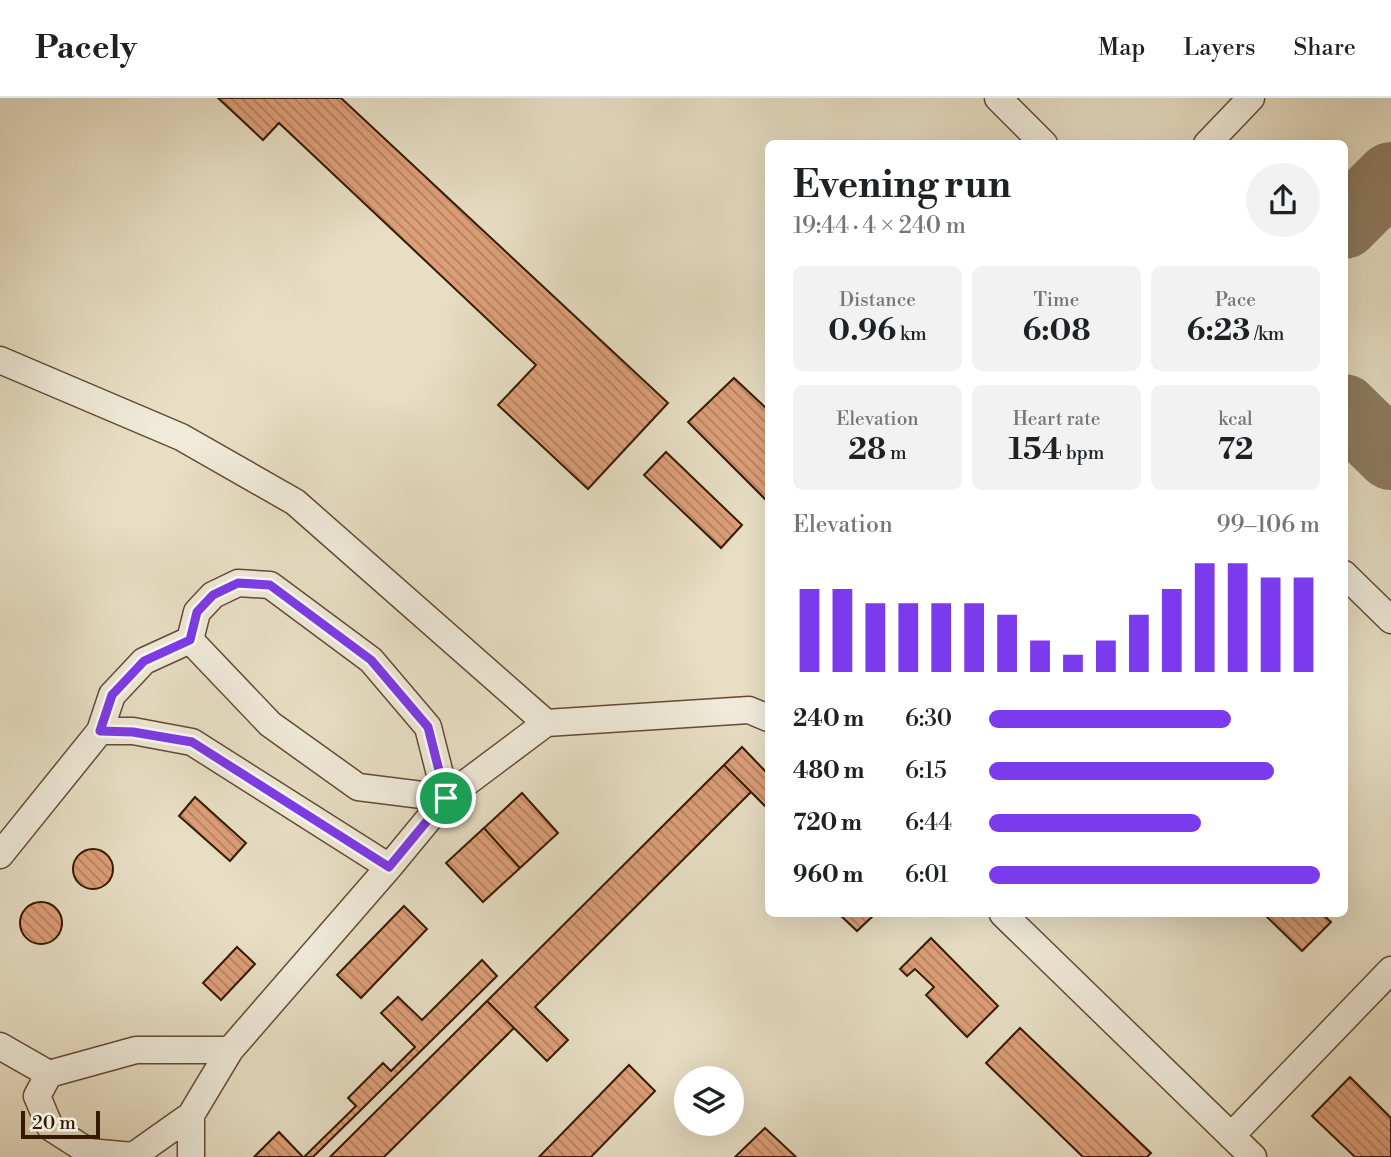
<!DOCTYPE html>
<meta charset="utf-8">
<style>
:root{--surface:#fff;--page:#f2f2f2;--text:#202124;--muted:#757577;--line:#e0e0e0;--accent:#7c3aed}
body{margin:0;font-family:"Libre Bodoni",serif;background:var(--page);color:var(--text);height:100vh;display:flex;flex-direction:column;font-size:26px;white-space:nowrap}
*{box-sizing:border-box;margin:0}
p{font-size:23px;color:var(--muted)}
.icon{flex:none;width:38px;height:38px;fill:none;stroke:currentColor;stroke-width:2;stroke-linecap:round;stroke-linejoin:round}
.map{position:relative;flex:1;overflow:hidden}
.details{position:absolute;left:765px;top:42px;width:583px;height:777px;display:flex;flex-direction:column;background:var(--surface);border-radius:10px;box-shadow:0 7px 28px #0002}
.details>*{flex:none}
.controls{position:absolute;left:674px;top:968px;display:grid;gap:14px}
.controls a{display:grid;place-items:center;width:70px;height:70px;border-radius:50%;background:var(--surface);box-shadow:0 7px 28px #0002;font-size:35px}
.scale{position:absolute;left:21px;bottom:18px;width:79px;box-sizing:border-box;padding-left:7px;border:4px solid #361a01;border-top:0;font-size:19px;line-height:24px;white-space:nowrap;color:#361a01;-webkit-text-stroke:5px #efead9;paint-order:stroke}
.pin{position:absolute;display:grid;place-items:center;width:60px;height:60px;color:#fff;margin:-30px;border:4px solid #fff;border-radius:50%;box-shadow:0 2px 7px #0007}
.round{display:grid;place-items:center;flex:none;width:74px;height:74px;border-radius:37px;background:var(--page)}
.overview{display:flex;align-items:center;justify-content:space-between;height:119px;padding:0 28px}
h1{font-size:38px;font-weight:800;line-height:52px}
.figures{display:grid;grid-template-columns:repeat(3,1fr);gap:10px;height:119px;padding:7px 28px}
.figures div{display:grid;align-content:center;border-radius:10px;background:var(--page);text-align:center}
.figures b{font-size:30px;font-weight:800}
.figures small{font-size:19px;font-weight:400}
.figures p{font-size:19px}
.chart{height:196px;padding:14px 28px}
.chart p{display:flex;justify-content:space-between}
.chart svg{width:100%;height:126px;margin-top:7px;stroke:var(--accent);stroke-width:6}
ul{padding:0 28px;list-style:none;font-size:23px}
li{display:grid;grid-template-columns:112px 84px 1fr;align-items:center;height:52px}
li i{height:18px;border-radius:9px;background:var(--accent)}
header{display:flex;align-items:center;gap:42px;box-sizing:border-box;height:98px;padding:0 35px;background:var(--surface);border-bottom:2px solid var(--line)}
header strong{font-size:33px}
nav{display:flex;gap:38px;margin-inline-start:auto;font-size:24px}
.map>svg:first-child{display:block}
</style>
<header>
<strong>Pacely</strong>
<nav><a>Map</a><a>Layers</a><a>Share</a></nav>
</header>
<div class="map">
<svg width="1391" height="1059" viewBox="0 0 1391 1059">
<defs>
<pattern id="building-back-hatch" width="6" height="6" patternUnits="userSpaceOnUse" patternTransform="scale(1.75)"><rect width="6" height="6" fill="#dd9f79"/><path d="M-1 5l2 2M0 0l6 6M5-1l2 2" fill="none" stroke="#b48161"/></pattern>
</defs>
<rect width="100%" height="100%" fill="#e7dec4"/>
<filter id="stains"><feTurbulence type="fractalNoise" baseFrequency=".00286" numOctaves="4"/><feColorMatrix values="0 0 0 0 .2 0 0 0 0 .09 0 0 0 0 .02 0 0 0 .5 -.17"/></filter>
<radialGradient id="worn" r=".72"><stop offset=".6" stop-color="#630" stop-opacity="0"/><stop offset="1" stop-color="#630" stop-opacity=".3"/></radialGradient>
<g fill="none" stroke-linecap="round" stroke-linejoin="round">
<path stroke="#8e7c62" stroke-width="70" d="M 1344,126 L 1391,79
M 1344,311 L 1391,357"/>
</g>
<path fill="url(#building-back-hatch)" stroke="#361a01" stroke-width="2" d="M 218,0 L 341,0 L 668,305 L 588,391 L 498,307 L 536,267 L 279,25 L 263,42 Z
M 734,280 L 768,312 L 768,404 L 688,324 Z
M 666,354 L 742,427 L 721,450 L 644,377 Z
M 742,649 L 768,676 L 768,711 L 724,667 Z
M 724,667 L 751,694 L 535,909 L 568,942 L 547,963 L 487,903 Z
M 522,695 L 558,735 L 520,770 L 484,730 Z
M 195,699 L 246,745 L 230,763 L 179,718 Z
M 484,730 L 520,770 L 483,804 L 446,765 Z
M73 771a20 20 0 1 1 40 0a20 20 0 1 1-40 0Z
M20 825a21 21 0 1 1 42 0a21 21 0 1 1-42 0Z
M 404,808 L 427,831 L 361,900 L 337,877 Z
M 839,816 L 875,816 L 857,833 Z
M 1264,816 L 1322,816 L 1331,824 L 1302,853 Z
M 931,840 L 998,908 L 967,939 L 926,897 L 934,889 L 915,871 L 907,878 L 900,871 Z
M 237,849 L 255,866 L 221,902 L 203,885 Z
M 482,862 L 497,878 L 313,1059 L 304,1059 L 356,1008 L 348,1000 L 383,965 L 391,973 L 415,949 L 381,915 L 398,899 L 422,922 Z
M 487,903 L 514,930 L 384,1059 L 330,1059 Z
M 1020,930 L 1151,1055 L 1147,1059 L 1083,1059 L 986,965 Z
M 629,967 L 655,993 L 591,1059 L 539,1059 Z
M 1350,979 L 1391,1020 L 1391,1059 L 1355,1059 L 1312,1018 Z
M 765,1030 L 796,1059 L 735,1059 Z
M 279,1034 L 303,1059 L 254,1059 Z"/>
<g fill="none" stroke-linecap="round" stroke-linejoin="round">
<g stroke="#624b32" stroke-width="29">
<path id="minor" d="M 998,0 L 1044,46
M 1207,46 L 1251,0
M 0,262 L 181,339 L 295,404 L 546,625
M 1344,476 L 1391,522
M 100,633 L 112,597 L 144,563 L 190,542 L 270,626 L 358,689 L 446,700 L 546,625 L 749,612 L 768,620
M 0,757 L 100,633 L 133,633 L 192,644 L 389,769 L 446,700 L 428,629 L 371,562 L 270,487 L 238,485 L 213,497 L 197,514 L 190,542
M 1003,816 L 1253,1059
M 0,948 L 49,976 L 136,952 L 230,952
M 49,976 L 37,998 L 50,1029 L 89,1054 L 133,1058 L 191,1017 L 230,952 L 389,769
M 1231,1038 L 1391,872
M 191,1059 L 191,1017"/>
</g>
<use href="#minor" stroke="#efead9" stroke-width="26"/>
</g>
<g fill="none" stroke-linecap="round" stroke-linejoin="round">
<g stroke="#fff" stroke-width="14">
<path id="route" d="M 238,485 L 270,487 L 371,562 L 428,629 L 446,700 L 389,769 L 192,644 L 133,634 L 100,633 L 112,597 L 144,563 L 190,542 L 197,514 L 213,497 Z"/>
</g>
<use href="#route" stroke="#7c3aed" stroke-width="9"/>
</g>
<rect width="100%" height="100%" filter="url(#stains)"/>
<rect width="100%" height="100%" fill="url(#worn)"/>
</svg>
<div class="controls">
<a><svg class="icon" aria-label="layers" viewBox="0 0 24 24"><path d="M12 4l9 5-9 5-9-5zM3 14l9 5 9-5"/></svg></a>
</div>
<div class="scale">20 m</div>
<div class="pin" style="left:446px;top:700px;background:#1e9e55"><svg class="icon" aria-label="arrive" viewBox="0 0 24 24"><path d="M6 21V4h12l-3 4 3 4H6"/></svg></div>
<section class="details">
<div class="overview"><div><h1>Evening run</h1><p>19:44 · 4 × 240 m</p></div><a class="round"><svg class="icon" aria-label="share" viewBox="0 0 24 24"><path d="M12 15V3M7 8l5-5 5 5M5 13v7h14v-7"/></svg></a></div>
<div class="figures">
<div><p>Distance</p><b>0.96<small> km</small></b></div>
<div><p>Time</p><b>6:08</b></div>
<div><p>Pace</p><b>6:23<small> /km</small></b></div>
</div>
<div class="figures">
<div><p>Elevation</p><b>28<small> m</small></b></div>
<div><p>Heart rate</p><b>154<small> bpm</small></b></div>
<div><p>kcal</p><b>72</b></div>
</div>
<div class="chart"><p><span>Elevation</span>99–106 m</p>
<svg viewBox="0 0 160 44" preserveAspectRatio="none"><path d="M5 44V15M15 44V15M25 44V20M35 44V20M45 44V20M55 44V20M65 44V24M75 44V33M85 44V38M95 44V33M105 44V24M115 44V15M125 44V6M135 44V6M145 44V11M155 44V11"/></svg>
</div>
<ul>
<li><b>240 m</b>6:30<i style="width:73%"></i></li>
<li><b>480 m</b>6:15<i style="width:86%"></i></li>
<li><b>720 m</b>6:44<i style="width:64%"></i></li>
<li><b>960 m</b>6:01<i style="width:100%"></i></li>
</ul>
</section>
</div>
